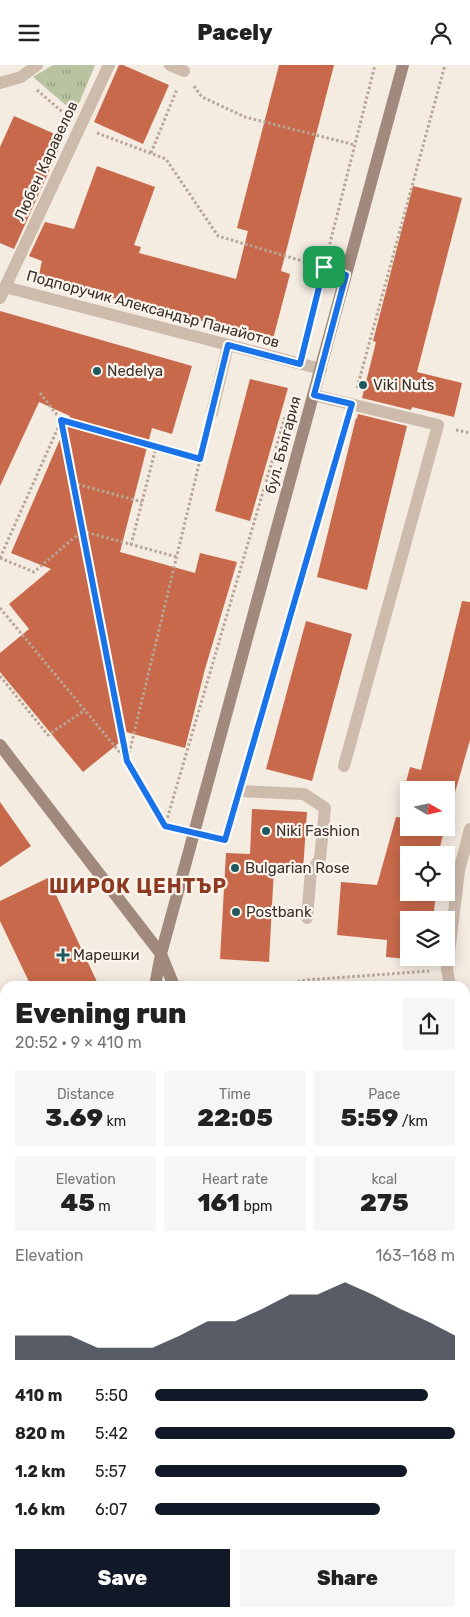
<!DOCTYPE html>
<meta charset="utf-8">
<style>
:root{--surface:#fff;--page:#f6f6f6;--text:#222;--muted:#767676;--accent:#111827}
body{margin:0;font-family:Rubik,sans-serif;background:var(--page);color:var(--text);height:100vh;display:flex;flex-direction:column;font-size:19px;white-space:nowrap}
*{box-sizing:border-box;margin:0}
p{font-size:16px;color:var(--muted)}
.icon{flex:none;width:28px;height:28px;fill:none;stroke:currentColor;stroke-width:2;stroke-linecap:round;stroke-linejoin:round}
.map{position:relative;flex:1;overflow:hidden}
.panel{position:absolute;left:0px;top:916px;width:470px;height:636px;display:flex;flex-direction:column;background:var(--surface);border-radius:15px 15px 0 0;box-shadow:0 2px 12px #0003}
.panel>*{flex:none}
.needle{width:32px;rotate:99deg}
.fabs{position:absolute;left:400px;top:716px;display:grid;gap:10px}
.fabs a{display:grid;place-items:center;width:55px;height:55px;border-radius:0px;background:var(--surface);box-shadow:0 2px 12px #0003;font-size:25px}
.pin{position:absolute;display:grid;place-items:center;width:42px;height:42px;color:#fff;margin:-21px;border-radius:10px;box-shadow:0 2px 8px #0006}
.round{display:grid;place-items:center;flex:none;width:52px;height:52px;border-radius:0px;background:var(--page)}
.headline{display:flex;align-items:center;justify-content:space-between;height:85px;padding:0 15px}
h1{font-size:28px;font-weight:800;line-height:38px}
.metrics{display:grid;grid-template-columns:repeat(3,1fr);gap:8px;height:85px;padding:5px 15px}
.metrics div{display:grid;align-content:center;border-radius:0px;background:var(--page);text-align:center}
.metrics b{font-size:25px;font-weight:800}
.metrics small{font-size:14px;font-weight:400}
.metrics p{font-size:14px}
.chart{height:140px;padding:10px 15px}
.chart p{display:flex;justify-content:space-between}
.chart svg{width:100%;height:90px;margin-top:5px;fill:var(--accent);opacity:.7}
.button{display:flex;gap:10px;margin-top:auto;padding:10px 15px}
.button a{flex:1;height:58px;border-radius:0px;background:var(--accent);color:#fff;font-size:20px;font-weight:800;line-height:58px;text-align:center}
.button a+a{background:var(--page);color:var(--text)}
ul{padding:0 15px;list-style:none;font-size:16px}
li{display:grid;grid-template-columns:80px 60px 1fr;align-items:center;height:38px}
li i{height:12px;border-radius:6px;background:var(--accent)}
header{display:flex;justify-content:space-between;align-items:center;height:65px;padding:0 15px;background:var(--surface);font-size:22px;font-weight:800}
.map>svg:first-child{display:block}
</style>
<header><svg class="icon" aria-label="menu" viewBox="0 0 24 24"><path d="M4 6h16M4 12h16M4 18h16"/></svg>Pacely<svg class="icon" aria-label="person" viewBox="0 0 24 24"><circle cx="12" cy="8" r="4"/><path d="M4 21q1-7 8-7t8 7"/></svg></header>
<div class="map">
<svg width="470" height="1552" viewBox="0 0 470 1552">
<defs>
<pattern id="grass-tufts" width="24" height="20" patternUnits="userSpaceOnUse" patternTransform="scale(1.25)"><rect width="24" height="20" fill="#b8c4a0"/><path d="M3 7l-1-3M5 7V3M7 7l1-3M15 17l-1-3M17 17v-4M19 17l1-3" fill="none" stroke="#97a083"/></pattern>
</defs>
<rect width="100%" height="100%" fill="#f4ebe1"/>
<path fill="url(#grass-tufts)" d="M 53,0 L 95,0 L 75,48 L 33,12 Z"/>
<path fill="#c8694b" d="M 119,0 L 123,0 L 169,20 L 143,79 L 94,57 Z
M 279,0 L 334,0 L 281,206 L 290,209 L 273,274 L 38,214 L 42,196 L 29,191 L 45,157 L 74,164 L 97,101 L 155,122 L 134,180 L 141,182 L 139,188 L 236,214 L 248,166 L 237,163 Z
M 14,51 L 64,73 L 14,184 L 0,178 L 0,82 Z
M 413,121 L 462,133 L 417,307 L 462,318 L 454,352 L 412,342 L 411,345 L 362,333 L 376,277 L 373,276 Z
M 0,246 L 192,301 L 172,369 L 152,363 L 120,487 L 195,508 L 200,488 L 237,497 L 205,604 L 185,683 L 126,667 L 125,673 L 83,707 L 0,607 L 0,588 L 29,564 L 9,539 L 51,504 L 11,488 L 70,351 L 39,337 L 0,421 Z
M 250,314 L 288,323 L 250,456 L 215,446 Z
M 358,349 L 407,361 L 367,525 L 317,512 L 356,353 L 357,354 Z
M 462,536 L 470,537 L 470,675 L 446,759 L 446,725 L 409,725 L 409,762 L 445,762 L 438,790 L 409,790 L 409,828 L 436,828 L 433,855 L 409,855 L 409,892 L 430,892 L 430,896 L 386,892 L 387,875 L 337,870 L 341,817 L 377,820 L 396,752 L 405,753 L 407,742 L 400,740 L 410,702 L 421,705 Z
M 306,556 L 352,569 L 312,716 L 266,704 Z
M 0,737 L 31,781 L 0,802 Z
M 252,744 L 307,747 L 303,805 L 274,803 L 269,897 L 220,894 L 226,788 L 250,789 Z
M 48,813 L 99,921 L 31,921 L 0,856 L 0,836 Z"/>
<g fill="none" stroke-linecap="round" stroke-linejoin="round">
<path stroke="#b9a596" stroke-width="3" stroke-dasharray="2.5 2.5" stroke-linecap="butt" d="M 194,21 L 202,32 L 245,52 L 355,80
M 37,25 L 66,50
M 97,68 L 166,94 L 218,171 L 326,203
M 151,88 L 177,24
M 304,281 L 375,0
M 357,323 L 445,0
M 40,328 L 61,355 L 127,696
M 61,355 L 201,394
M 456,365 L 470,368
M 73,418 L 142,437
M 131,480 L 156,382
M 0,493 L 34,507 L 82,466 L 177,492
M 0,493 L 61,356
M 0,543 L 127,696 L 165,761
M 0,611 L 48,670 L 85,645
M 128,693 L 207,366
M 245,707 L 347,357
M 176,764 L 165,761 L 285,352
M 212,772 L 225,775 L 234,744
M 278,921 L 306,915 L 429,906
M 0,1018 L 5,1015
M 465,1328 L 470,1327"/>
<path stroke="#cdbbac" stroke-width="12" d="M 170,0 L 184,6
M 313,330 L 438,360 L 344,701
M 212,348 L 228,280
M 240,726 L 304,729 L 325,743 L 320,794 L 311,806 L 307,853
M 310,1552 L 313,1548"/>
<path stroke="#cdbbac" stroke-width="12" d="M 0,18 L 21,12 L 37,0
M 5,222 L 321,304
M 0,233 L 109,0
M 450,921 L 447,904 L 459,806 L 470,764
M 465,1005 L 470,1024
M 0,1259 L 5,1259
M 0,1475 L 5,1470
M 105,1548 L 109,1552"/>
<path stroke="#a18a7d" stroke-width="12" d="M 0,680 L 161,889 L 174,921
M 155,921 L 161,889 L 403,0
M 453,1548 L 455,1552"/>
</g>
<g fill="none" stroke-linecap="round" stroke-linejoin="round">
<g stroke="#fff" stroke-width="10">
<path id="route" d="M 324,202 L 346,210 L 314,330 L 352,339 L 225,775 L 165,761 L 127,696 L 61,355 L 200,394 L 228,280 L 300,299 Z"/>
</g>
<use href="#route" stroke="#1a73e8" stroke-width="6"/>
</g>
<g fill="#1f5a5e" stroke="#fbf5ee" stroke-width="2">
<circle cx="97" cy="306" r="5"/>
<circle cx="363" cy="320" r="5"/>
<circle cx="266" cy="766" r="5"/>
<circle cx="235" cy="803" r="5"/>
<circle cx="236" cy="847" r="5"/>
<path d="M60.5 882.5h5v5h5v5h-5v5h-5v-5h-5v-5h5z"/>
</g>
<g text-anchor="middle" stroke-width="4.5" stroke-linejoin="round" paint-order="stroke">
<g font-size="15" fill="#3b302b" stroke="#fbf5ee">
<text transform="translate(46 96) rotate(-65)" y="5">Любен Каравелов</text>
<text transform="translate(153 244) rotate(15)" y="5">Подпоручик Александър Панайотов</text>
<text transform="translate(283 380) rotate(-75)" y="5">бул. България</text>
</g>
<g font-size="15" fill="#3b302b" stroke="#fbf5ee" text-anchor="start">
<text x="107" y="311">Nedelya</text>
<text x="373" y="325">Viki Nuts</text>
<text x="276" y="771">Niki Fashion</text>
<text x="245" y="808">Bulgarian Rose</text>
<text x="246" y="852">Postbank</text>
<text x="73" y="895">Марешки</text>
</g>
<g font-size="20" font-weight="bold" letter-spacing="1" fill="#8c3b22" stroke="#fbf5ee">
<text x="138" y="828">ШИРОК ЦЕНТЪР</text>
</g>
</g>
</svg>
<div class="fabs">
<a><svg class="needle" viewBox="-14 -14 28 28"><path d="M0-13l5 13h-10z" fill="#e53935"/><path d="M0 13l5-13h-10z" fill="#767676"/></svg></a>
<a><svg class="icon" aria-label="locate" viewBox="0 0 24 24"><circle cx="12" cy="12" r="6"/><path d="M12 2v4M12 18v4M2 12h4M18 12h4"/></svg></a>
<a><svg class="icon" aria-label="layers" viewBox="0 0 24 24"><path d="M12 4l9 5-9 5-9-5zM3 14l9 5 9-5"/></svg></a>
</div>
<div class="pin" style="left:324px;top:202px;background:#1e9e55"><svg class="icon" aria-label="arrive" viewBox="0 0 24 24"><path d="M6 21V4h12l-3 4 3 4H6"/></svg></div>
<section class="panel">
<div class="headline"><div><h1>Evening run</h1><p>20:52 · 9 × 410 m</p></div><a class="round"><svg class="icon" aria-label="share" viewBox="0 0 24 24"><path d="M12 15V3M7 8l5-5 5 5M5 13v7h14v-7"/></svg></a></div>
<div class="metrics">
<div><p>Distance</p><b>3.69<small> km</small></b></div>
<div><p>Time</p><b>22:05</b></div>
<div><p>Pace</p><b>5:59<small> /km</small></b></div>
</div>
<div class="metrics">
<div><p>Elevation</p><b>45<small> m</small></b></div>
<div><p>Heart rate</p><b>161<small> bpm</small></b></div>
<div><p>kcal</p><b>275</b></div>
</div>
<div class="chart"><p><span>Elevation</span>163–168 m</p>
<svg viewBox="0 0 160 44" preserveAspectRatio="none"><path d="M0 44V32L10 32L20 32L30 38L40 38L50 38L60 32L70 25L80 25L90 19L100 12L110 12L120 6L130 12L140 19L150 25L160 32V44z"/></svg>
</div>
<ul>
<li><b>410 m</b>5:50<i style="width:91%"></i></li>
<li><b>820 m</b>5:42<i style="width:100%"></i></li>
<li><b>1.2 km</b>5:57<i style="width:84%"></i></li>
<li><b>1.6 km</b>6:07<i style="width:75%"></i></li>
</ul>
<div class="button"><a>Save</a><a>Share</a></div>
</section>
</div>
